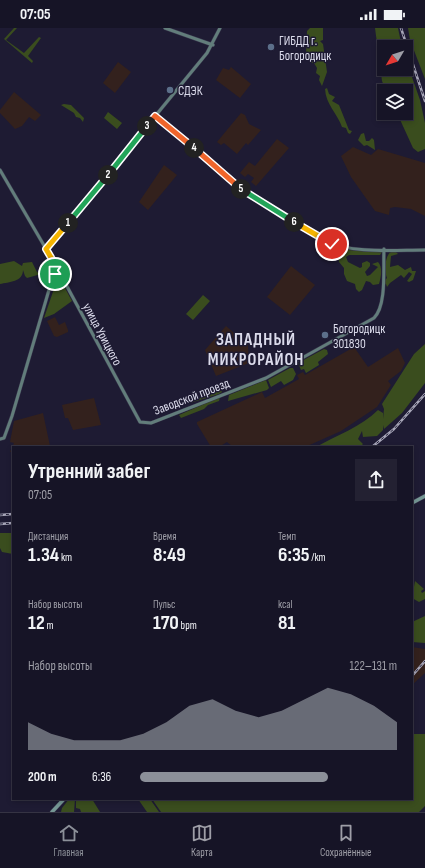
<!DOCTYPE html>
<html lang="ru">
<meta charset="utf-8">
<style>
:root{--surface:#161426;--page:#232132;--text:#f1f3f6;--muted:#9e9ea7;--line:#353343;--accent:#8c9099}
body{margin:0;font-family:"Sofia Sans Condensed",sans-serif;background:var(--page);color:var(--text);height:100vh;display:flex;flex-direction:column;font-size:15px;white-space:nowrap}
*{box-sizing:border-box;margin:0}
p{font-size:13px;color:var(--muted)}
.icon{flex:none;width:22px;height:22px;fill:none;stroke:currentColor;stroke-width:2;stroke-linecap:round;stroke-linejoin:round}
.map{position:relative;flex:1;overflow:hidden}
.drawer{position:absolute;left:12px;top:418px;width:401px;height:354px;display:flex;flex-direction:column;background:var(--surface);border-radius:0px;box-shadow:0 2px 6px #0003,0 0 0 1px var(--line)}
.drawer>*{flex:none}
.needle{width:26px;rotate:231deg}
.tools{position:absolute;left:377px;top:12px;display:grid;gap:8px}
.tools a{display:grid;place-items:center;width:36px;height:36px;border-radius:0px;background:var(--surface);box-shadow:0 2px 6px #0003,0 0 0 1px var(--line);font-size:20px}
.pin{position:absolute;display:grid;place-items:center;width:34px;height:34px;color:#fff;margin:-17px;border:2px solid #fff;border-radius:50%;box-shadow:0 1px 4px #0007}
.km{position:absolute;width:20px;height:20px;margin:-10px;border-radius:50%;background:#222;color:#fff;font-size:11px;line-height:20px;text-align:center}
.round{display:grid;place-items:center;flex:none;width:42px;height:42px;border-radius:0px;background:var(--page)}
.summary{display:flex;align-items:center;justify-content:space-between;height:68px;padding:0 16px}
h1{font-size:22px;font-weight:700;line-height:30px}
.stats{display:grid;grid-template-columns:repeat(3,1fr);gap:6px;height:68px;padding:4px 16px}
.stats div{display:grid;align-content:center}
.stats b{font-size:20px;font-weight:700}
.stats small{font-size:11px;font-weight:400}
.stats p{font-size:11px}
.chart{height:112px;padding:8px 16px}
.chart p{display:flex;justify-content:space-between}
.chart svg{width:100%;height:72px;margin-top:4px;fill:var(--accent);opacity:.7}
ul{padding:0 16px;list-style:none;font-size:13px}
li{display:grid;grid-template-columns:64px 48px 1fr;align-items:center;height:30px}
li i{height:10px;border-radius:5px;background:var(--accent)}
.status{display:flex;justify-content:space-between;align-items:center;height:28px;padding:0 20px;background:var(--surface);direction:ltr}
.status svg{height:11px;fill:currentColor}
.tabs{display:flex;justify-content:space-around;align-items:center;height:56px;border-top:1px solid var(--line);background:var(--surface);font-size:11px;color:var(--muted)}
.tabs a{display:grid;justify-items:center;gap:2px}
.tabs .current{color:var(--accent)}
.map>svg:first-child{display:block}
</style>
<div class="status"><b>07:05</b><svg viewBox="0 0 49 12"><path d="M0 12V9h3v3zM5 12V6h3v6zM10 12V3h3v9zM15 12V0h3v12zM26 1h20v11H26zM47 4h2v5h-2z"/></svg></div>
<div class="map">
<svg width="425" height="784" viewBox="0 0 425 784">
<rect width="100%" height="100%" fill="#1e1b33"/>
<path fill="#33211d" d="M 118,34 L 131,44 L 115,65 L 103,55 Z
M 231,39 L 251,56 L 240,70 L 216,52 L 223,40 L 229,42 Z
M 14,64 L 41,87 L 35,93 L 29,89 L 22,98 L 15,101 L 0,85 L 0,82 Z
M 241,85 L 245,87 L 249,96 L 261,102 L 248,117 L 246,115 L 237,126 L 224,115 L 221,117 L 217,114 Z
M 277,111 L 289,120 L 256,158 L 251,154 L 254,150 L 248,146 L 245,149 L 240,145 L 249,134 L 255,138 Z
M 353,119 L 371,127 L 378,121 L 425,135 L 425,188 L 411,181 L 395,179 L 390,180 L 389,187 L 375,183 L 351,149 L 341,128 Z
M 164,137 L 177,147 L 148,182 L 139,174 Z
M 291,238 L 315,257 L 290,287 L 267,269 Z
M 55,289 L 59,297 L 65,294 L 68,302 L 68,304 L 57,309 L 54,308 L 47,293 Z
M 226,298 L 248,317 L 249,335 L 216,348 L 205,322 Z
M 354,319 L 368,339 L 398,320 L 405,335 L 401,343 L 388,353 L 391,357 L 377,379 L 341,403 L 305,419 L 236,419 L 235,417 L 232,418 L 227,414 L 219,419 L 211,419 L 197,396 L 197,394 L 262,364 L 265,370 L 299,351 L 297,347 L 303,344 L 305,347 Z
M 94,370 L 101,397 L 73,402 L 68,390 L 65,390 L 62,377 Z
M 43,385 L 50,418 L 13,419 L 13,424 L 10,424 L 14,415 L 10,414 L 14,393 Z
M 412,619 L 425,621 L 425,645 L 412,657 Z"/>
<path fill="#3a4d1e" d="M 14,0 L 17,0 L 6,12 L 24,25 L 39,9 L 41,10 L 28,28 L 33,33 L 32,35 L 4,11 Z
M 310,0 L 323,0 L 323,12 L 320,13 L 323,16 L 327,44 L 322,58 L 319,52 L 320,48 L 316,45 L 317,40 L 314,35 L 311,35 L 306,29 L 307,3 Z
M 375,0 L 398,0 L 402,19 L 384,19 L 384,41 L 406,41 L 406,32 L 420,72 L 425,95 L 425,131 L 425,121 L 418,124 L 413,120 L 397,85 L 406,85 L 406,63 L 386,63 L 382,53 Z
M 408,0 L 425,0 L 425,51 L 410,12 Z
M 327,60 L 329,66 L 335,69 L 332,73 L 339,77 L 349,102 L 352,103 L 350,106 L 348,105 L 346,100 L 342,99 C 337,85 326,77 325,61 Z
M 64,76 L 71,77 L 84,90 L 83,94 L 80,90 L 76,89 L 74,85 L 61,77 Z
M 108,84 L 122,95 L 117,101 L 104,90 Z
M 364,105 L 366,113 L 369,113 L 372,110 L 374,112 L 375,122 L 367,117 L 364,118 L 358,112 L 361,106 Z
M 347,222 L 380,223 L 382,224 L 380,227 L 349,227 L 346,229 L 348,234 L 360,240 L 362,239 L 362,235 L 367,233 L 370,235 L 370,238 L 365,244 L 367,248 L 370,247 L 378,239 L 372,236 L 378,234 C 383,239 381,250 379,256 L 373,257 L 370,254 L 366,253 L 362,262 L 359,264 L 356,261 L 355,256 L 347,253 L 344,246 L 344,240 L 339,234 L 338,227 Z
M 391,224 L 396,224 L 398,226 L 391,228 L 390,239 L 398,237 L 405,242 L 411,239 L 412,243 L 416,243 L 413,252 L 409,254 L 407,253 L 412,246 L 409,244 L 404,250 L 401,247 L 390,255 L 387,259 L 386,256 L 384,257 L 385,252 L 387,250 C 384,243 385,227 391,224 Z
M 14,233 L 22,238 L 23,235 L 32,234 L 37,244 L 41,246 L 27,250 L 25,248 L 23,242 C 23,254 9,254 0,256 L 0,236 Z
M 60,251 L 72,273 L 54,286 L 44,290 L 57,252 Z
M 203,267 L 210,273 L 193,292 L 186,286 Z
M 425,316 L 425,355 L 402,385 L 384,401 L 383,397 L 383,402 L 377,408 L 363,409 L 362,403 L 358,411 L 363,416 L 360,419 L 316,419 C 337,407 361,399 378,382 L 383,385 L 383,391 L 384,381 L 382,376 L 414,326 Z
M 324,321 L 327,322 L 328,326 L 318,334 L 319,337 L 306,345 L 304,341 L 301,342 L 298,335 Z
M 290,340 L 293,340 L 296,346 L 293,352 L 284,357 L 281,353 L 271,359 L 268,352 Z
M 266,352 L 269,360 L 267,362 L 228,373 L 229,367 Z
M 220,361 L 222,364 L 219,366 L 187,376 Z
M 220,369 L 219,373 L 208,377 L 204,381 L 181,390 L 179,387 Z
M 0,505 L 13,505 L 13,526 L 2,524 L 0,520 Z
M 415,553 L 424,561 L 421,563 L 422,565 L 425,563 L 425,571 L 419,574 L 412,570 Z
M 425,588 L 425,615 L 412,614 L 412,594 Z
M 412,706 L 425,706 L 425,778 L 419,784 L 161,784 L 152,771 L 412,771 Z
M 69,771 L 75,771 L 74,784 L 61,784 L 62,780 Z
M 76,771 L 92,771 L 100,784 L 81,784 L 80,781 L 76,780 Z
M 138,771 L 150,771 L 159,784 L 147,784 Z"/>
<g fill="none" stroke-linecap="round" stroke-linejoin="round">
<g stroke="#38364d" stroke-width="4">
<path id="secondary" d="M 165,0 L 213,17
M 155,88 L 240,160 L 325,213 C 353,226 394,222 425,222
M 0,142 L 56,238 L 140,394 L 151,395 L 266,350 L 374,290 C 387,277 383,240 384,221
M 46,221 L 207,25 L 220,0
M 0,411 L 4,410 L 12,388 L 56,238"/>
</g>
<g stroke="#38364d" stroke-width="4.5">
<path id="primary" d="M 412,475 L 425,468
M 52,784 L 64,771"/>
</g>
<use href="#secondary" stroke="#627d7b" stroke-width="3"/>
<use href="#primary" stroke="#759794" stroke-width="3.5"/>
<g stroke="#a7a6b8" stroke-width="2.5">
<path id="rail" d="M 401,0 L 425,73
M 372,419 L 394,401 L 425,366
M 0,487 L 13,486
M 0,496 L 13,495
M 412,648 L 425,633"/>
</g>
<use href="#rail" stroke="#1e1b33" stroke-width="1" stroke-dasharray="3" stroke-linecap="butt"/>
</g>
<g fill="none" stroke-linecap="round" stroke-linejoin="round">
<g stroke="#fff" stroke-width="8">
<path id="split-1" d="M 55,246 L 56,238 L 46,221 L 68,195"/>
</g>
<g stroke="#fff" stroke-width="8">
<path id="split-2" d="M 68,195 L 108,147"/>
</g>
<g stroke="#fff" stroke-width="8">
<path id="split-3" d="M 108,147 L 147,98"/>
</g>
<g stroke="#fff" stroke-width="8">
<path id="split-4" d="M 147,98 L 155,88 L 194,120"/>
</g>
<g stroke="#fff" stroke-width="8">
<path id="split-5" d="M 194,120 L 241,161"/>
</g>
<g stroke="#fff" stroke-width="8">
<path id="split-6" d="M 241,161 L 294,194"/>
</g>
<g stroke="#fff" stroke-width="8">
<path id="split-7" d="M 294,194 L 332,216"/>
</g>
<use href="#split-1" stroke="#f5b400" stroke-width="5"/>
<use href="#split-2" stroke="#22a559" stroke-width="5"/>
<use href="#split-3" stroke="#22a559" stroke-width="5"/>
<use href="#split-4" stroke="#f0652b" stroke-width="5"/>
<use href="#split-5" stroke="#f0652b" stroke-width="5"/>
<use href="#split-6" stroke="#22a559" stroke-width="5"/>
<use href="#split-7" stroke="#f5b400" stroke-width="5"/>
</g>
<g fill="#5c6f8a" stroke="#1e1b33" stroke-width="1.5">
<circle cx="271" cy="19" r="4"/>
<circle cx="170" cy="62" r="4"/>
<circle cx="325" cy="307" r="4"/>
</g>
<g text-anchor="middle" stroke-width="3" stroke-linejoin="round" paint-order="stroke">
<g font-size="13" fill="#dbdbeb" stroke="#1e1b33" text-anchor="start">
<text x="279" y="17">ГИБДД г.<tspan x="279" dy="15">Богородицк</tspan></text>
<text x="178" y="67">СДЭК</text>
<text x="333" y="305">Богородицк<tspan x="333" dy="15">301830</tspan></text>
</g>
<g font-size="13" fill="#dbdbeb" stroke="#1e1b33">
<text transform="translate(103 306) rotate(62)" y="5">улица Урицкого</text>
<text transform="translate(191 368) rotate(-21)" y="5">Заводской проезд</text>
</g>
<g font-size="17" font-weight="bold" letter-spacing="1" fill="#dbdbeb" stroke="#1e1b33">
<text x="256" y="317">ЗАПАДНЫЙ<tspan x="256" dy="20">МИКРОРАЙОН</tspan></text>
</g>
</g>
</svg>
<div class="tools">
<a><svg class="needle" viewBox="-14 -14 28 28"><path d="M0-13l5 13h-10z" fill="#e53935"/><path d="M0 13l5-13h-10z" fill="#9e9ea7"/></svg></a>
<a><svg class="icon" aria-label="layers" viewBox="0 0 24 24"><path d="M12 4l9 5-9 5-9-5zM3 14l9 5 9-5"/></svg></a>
</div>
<div class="pin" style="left:55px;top:246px;background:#1e9e55"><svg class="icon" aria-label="arrive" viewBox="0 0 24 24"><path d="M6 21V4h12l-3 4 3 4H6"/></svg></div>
<div class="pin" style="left:332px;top:216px;background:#d93025"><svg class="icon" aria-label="check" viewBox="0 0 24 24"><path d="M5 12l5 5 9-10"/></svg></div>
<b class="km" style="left:68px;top:195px">1</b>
<b class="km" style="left:108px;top:147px">2</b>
<b class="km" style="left:147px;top:98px">3</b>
<b class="km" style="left:194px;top:120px">4</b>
<b class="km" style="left:241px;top:161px">5</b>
<b class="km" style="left:294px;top:194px">6</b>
<section class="drawer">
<div class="summary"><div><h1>Утренний забег</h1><p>07:05</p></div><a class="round"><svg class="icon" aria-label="share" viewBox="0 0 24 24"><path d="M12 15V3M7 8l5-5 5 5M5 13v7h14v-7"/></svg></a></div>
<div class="stats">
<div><p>Дистанция</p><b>1.34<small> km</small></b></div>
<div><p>Время</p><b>8:49</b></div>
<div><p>Темп</p><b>6:35<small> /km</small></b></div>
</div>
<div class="stats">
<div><p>Набор высоты</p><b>12<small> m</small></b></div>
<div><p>Пульс</p><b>170<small> bpm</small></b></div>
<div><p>kcal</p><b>81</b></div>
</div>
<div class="chart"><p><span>Набор высоты</span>122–131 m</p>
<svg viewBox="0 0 160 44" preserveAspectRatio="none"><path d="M0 44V27L10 34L20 38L30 38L40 38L50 34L60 27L70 17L80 13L90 20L100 24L110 20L120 13L130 6L140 10L150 17L160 27V44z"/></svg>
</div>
<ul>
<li><b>200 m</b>6:36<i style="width:73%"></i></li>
</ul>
</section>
</div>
<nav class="tabs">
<a class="current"><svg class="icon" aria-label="home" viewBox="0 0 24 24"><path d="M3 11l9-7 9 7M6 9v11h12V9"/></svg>Главная</a>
<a><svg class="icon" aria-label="map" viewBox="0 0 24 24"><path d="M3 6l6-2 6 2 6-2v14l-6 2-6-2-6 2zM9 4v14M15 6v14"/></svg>Карта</a>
<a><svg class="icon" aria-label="saved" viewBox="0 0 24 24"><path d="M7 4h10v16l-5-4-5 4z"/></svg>Сохранённые</a>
</nav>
